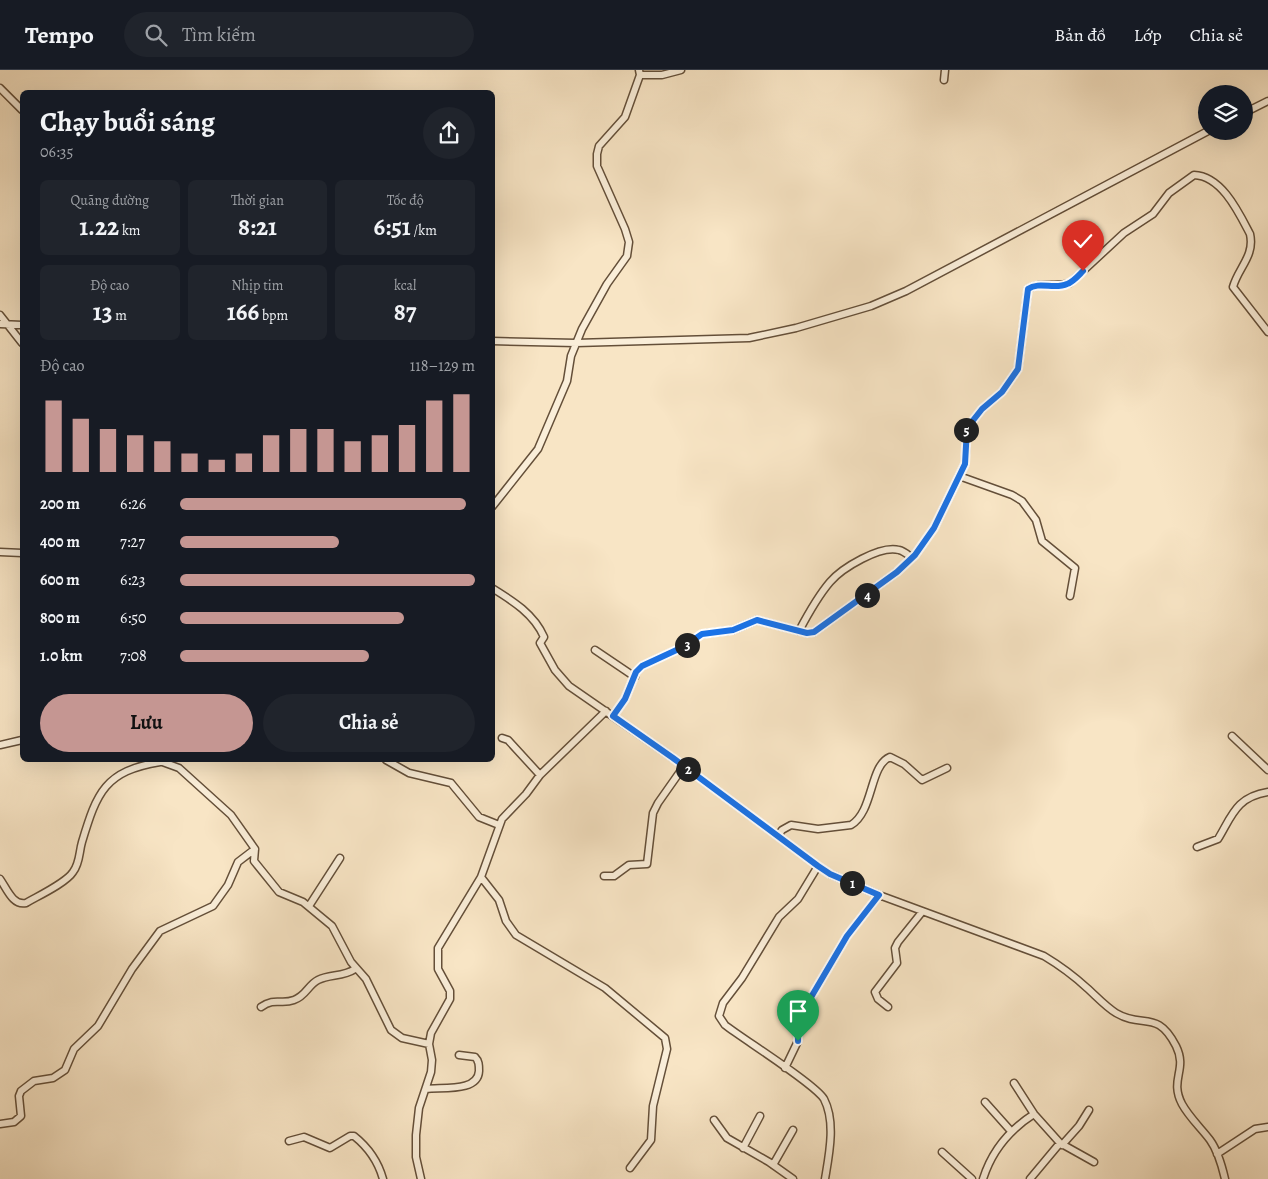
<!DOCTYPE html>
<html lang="vi">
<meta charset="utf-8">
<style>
:root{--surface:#171b24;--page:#20242c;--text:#f1f3f6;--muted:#9ea1a6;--line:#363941;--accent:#c59692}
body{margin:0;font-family:Alegreya,serif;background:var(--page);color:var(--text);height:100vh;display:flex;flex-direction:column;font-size:19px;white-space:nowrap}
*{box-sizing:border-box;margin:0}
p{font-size:16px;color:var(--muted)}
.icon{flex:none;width:28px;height:28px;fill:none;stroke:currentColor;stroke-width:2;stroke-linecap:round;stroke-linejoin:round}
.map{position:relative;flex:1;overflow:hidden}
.sheet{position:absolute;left:20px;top:20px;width:475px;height:672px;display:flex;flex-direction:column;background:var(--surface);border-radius:8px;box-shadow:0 5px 20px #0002}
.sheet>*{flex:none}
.fabs{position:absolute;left:1198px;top:15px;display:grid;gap:10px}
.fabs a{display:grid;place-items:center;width:55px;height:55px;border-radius:50%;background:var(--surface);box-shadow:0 5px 20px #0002;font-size:25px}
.pin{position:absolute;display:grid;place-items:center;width:42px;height:42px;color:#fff;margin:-51px -21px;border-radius:50% 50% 50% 0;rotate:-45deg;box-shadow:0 0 5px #0007}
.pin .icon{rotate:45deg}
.km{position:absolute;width:25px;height:25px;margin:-12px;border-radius:50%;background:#222;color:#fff;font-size:14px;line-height:25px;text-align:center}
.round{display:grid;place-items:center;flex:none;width:52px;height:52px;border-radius:26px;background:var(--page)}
.summary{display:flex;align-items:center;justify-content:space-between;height:85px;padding:0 20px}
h1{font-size:28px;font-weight:600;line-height:38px}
.stats{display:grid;grid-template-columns:repeat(3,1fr);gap:8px;height:85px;padding:5px 20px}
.stats div{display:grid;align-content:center;border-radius:8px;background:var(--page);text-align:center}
.stats b{font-size:25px;font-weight:600}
.stats small{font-size:14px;font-weight:400}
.stats p{font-size:14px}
.chart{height:140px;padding:10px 20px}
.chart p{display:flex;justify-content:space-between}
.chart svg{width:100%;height:90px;margin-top:5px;stroke:var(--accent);stroke-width:6}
.cta{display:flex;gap:10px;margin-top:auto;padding:10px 20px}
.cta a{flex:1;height:58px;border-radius:30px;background:var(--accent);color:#111;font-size:20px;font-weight:600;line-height:58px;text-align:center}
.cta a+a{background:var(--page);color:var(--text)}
ul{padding:0 20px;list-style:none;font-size:16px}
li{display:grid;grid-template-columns:80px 60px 1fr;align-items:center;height:38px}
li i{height:12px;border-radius:6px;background:var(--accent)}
header{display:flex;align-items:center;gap:30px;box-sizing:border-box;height:70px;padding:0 25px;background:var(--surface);border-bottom:1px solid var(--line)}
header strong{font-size:24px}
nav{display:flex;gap:28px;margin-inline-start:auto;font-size:18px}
.search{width:350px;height:45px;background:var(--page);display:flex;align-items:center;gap:12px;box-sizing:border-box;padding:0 18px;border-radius:28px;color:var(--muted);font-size:19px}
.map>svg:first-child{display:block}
</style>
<header>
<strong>Tempo</strong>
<div class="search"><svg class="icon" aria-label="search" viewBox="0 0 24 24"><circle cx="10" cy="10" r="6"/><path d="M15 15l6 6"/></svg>Tìm kiếm</div>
<nav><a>Bản đồ</a><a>Lớp</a><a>Chia sẻ</a></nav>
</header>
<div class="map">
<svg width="1268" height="1109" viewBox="0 0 1268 1109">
<rect width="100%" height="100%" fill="#f8e5c5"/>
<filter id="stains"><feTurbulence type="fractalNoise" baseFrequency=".004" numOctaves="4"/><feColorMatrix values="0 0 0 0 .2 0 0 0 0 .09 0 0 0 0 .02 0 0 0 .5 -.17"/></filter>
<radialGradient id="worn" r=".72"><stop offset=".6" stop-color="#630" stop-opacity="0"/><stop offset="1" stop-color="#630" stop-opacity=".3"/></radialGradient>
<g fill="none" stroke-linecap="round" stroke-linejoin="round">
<g stroke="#644f39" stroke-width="9">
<path id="street" d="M 640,5 L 662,5 L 681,0
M 944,10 L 945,0
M 0,18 L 22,40
M 1244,43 L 1268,31
M 0,245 L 22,273
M 0,254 L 22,255
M 492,271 L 576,273 L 749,268 L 796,258 L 871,236 L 906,221 L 1208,61
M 959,406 L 1012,425 L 1022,431 L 1036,450 L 1042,471 L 1075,498 L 1070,526
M 492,437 L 538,379 L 567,311 L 571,286 L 582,259 L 607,214 L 627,186 L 629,172 L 625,159 L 597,96 L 597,84 L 599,76 L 625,47 L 640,5 L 639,0
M 0,482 L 22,483
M 492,518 C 513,531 534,544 544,567 L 540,573 L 555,600 L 569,616 L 673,688 L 818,796 L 830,804 L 879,825 L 1044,886 C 1059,895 1074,906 1087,918 C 1096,926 1106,937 1116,943 C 1143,959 1157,939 1176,976 C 1188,1000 1169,1009 1182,1034 C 1189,1047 1201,1058 1210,1070 C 1218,1081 1222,1096 1225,1109
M 799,561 C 808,544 818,526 830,512 C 842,498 880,475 899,480 C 904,481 908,485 912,488
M 595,580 L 635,607
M 613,646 L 625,629 L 636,602 L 642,596 L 683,577 L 702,564 L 733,560 L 757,550 L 807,563 L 814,562 L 897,502 L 915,485 L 934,458 L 965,394 L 967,358 L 982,339 L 1002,322 L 1018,299 L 1028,219 C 1039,211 1057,218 1070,213 L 1124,163 L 1153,144 L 1169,123 L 1194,105 C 1222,106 1239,143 1250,164 C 1255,186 1238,198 1233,217 L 1268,262
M 1232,666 L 1268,700
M 502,668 L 508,670 L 540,705
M 0,675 L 22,670
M 157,690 L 179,698 L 231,745 L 255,779 L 254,791 L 279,822 L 303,832 L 332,856 L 351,892 L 366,909 L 391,960 L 402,968 L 429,974
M 386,690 L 409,703 L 451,713 L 479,747 L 499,755
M 778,766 L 782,760 L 791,755 L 818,759 L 851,755 C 874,741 869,696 890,687 L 904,694 L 922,710 L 947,698
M 1197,777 L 1218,769 C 1232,746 1236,727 1268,722
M 818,796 L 798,829 L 779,847 L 742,908 L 723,933 L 719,946 L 725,955 C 743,969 815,1014 824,1029 C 836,1052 829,1085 825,1109
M 604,806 L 614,806 L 629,795 L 647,794 L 653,743 L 658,733 L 684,696
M 481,807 L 499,830 L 506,851 L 516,865 L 605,918 L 665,968 L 667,979 L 653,1036 L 651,1070 L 630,1098
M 0,809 C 7,819 13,836 26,833 C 38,826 66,813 73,802 C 80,793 79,782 82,772 C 97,722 105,701 160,692
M 309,836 L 340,788
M 261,937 C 275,927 281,935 294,930 C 306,926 308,915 318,910 C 330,904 343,907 355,899
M 888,937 L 878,929 L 875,922 L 897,893 L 895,878 L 898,872 L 922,842
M 785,998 L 798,971 L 798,955 L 800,946 L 847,866 L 879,825
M 1014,1013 L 1034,1044 L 1060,1073
M 426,1019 C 443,1017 478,1022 479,1001 C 479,995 479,991 475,987 L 459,985
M 985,1032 L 1010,1060
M 714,1050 L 727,1068 L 769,1092 L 793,1109
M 0,1054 L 14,1052 L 21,1046 L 19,1026 L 21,1021 L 34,1011 L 53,1008 L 65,1000 L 74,979 L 98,956 L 132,899 L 160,861 L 213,836 L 228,815 L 238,792 L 255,779
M 289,1071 L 304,1067 L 330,1078 L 350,1066 L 354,1066 C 369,1078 378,1091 383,1109
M 1062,1075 L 1079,1056 L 1089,1040
M 743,1078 L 760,1046
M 942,1082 L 972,1109
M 1217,1084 L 1255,1059 L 1268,1057
M 773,1095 L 793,1060
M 421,1109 L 416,1087 L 416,1065 L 419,1038 L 431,1002 L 432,990 L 429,974 L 431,963 L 450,929 L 450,921 L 438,899 L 438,878 L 481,807 L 502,749 L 526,724 L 540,705 L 606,641
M 983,1109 C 992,1080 1009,1060 1034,1044
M 1030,1109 L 1060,1073 L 1094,1092"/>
</g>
<use href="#street" stroke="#faeed9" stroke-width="6"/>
</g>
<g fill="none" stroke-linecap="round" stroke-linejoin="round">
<g stroke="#fff" stroke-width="10">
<path id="route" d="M 798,971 L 798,955 L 800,946 L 847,866 L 879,825 L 830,804 L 818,796 L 673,688 L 613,646 L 625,629 L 636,602 L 642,596 L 683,577 L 702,564 L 733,560 L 757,550 L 807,563 L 814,562 L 897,502 L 915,485 L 934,458 L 965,394 L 967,358 L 982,339 L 1002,322 L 1018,299 L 1028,219 C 1039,211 1055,220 1067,214 C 1073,212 1078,206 1083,201"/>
</g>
<use href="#route" stroke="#1a73e8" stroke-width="6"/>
</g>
<rect width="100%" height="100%" filter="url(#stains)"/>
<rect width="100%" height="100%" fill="url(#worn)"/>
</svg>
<div class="fabs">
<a><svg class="icon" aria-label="layers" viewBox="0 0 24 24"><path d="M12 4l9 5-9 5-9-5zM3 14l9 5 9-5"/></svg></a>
</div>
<div class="pin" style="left:798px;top:971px;background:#1e9e55"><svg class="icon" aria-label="arrive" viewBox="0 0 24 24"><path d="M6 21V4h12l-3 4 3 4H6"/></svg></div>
<div class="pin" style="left:1083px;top:201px;background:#d93025"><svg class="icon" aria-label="check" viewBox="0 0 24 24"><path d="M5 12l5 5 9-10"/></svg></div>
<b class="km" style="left:852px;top:813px">1</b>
<b class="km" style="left:688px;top:699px">2</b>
<b class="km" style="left:687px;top:575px">3</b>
<b class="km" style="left:867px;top:525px">4</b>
<b class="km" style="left:966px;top:360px">5</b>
<section class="sheet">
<div class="summary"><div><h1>Chạy buổi sáng</h1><p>06:35</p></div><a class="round"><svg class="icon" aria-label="share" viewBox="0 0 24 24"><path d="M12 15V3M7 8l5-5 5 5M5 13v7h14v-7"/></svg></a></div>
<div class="stats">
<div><p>Quãng đường</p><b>1.22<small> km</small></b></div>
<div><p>Thời gian</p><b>8:21</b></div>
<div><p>Tốc độ</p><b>6:51<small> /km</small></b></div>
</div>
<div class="stats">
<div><p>Độ cao</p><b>13<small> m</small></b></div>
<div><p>Nhịp tim</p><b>166<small> bpm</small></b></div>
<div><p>kcal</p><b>87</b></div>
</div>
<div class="chart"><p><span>Độ cao</span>118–129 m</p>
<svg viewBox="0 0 160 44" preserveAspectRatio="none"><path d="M5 44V9M15 44V18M25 44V23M35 44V26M45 44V29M55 44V35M65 44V38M75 44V35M85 44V26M95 44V23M105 44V23M115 44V29M125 44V26M135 44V21M145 44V9M155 44V6"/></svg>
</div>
<ul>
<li><b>200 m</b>6:26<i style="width:97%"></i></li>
<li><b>400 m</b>7:27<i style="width:54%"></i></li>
<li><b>600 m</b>6:23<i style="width:100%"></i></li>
<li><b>800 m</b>6:50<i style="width:76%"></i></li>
<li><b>1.0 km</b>7:08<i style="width:64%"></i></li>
</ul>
<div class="cta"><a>Lưu</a><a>Chia sẻ</a></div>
</section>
</div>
